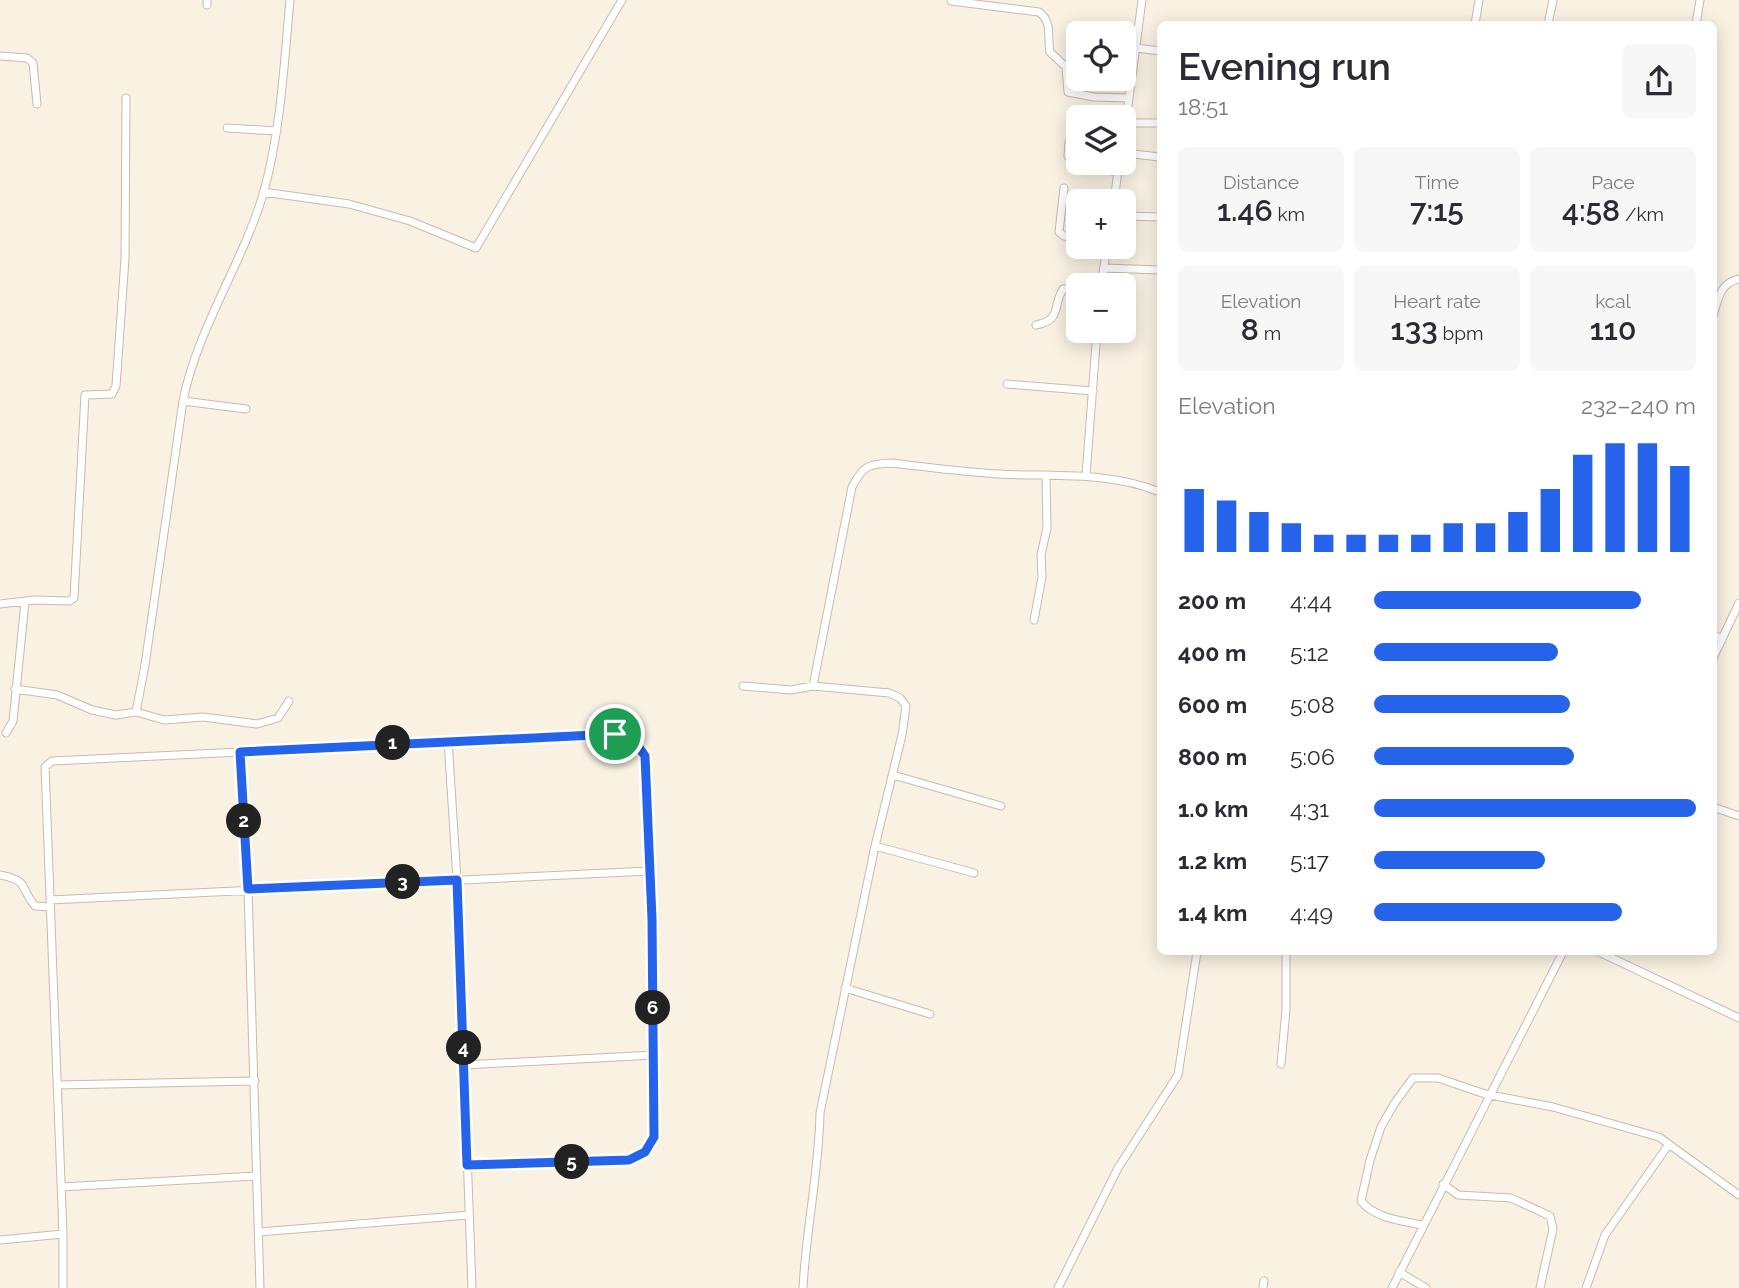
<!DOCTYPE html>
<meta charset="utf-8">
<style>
:root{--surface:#fff;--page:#f7f7f7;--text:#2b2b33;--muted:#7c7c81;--accent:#2563eb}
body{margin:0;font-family:Raleway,sans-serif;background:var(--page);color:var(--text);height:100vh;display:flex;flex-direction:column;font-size:26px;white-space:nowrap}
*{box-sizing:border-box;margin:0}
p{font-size:23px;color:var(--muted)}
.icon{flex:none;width:38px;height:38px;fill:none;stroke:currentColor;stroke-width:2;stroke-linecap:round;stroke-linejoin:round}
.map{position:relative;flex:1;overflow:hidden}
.drawer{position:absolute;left:1157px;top:21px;width:560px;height:934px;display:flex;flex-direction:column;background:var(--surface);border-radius:10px;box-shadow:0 4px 18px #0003}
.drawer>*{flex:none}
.tools{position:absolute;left:1066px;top:21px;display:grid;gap:14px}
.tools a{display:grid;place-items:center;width:70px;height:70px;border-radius:10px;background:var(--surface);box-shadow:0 4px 18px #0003;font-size:35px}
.pin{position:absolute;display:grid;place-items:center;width:60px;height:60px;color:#fff;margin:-30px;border:4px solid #fff;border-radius:50%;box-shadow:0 2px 7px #0007}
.km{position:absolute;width:35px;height:35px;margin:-18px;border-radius:50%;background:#222;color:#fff;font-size:19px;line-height:35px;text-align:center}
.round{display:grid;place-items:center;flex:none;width:74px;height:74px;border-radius:10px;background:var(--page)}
.summary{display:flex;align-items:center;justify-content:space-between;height:119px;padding:0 21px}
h1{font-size:38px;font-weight:600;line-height:52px}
.figures{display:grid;grid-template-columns:repeat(3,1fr);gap:10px;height:119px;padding:7px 21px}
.figures div{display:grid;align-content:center;border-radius:10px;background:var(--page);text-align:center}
.figures b{font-size:30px;font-weight:600}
.figures small{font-size:19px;font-weight:400}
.figures p{font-size:19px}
.chart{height:196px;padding:14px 21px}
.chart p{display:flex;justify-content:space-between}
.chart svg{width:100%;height:126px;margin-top:7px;stroke:var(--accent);stroke-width:6}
ul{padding:0 21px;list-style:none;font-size:23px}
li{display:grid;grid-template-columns:112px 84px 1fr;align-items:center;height:52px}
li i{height:18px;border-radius:9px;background:var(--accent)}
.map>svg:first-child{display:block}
</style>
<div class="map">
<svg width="1739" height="1288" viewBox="0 0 1739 1288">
<rect width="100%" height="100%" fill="#f9f2e3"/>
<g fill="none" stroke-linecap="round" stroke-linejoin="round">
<g stroke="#c9baab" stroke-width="9">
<path id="minor" d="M 207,0 L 207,5
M 951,1 L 1039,12 C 1053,22 1047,37 1050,52 L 1066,67 L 1068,92 L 1094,97 L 1128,98
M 1475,24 L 1479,0
M 1548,24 L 1553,0
M 1696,24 L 1700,0
M 1136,48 L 1160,51
M 0,56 L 27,58 L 33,63 L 37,104
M 1125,123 L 1160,123
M 227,128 L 277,131
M 1124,136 L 1142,0
M 1069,142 L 1068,156 L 1074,164 L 1118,172
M 1124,153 L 1160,157
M 1064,188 L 1059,232 L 1064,236 L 1078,240
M 263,192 L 349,204 L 410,221 L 476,248 L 622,0
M 1114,201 L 1119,163
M 1124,216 L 1160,217
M 1104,268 L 1160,270
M 1101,285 L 1107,247
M 1713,316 C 1718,299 1720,283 1739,279
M 1036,325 C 1062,320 1052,307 1063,289 L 1078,289
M 1007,384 L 1093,391
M 246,409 L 183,401 C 197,329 244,261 264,191 C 281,129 284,64 290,0
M 1086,475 L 1097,331
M 0,604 L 34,600 L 69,601 L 74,598 L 85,395 L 112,394 L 116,386 L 125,259 L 126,98
M 1034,620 L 1042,577 L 1041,555 L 1047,528 L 1046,475
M 1713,634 L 1722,640
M 1713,658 L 1739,603
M 743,686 L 791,690 L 813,686 L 889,693 L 900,698 L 906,706 L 902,735 L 875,846 L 820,1113 C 819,1171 806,1229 803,1288
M 813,686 L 852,487 C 863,466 868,464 891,463 C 927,467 963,472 999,474 C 1054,477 1108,471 1160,492
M 15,689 L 57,695 L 92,710 L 116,715 L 136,712 L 164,720 L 203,717 L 257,724 L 278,718 L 289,701
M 136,712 L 145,665 L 183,401
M 6,733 L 13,721 L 25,602
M 448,740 L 457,880 L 472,1288
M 240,752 L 248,889 L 260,1288
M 893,775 L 1001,806
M 1713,807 L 1739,816
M 875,846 L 974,873
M 0,875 C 30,881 19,887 35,906 L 50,907
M 50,900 L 649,871
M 1599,952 L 1739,1018
M 845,988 L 930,1014
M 1281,1064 L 1286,1010 L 1286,952
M 464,1065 L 654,1055
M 57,1085 L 255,1081
M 1443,1184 L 1458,1195 L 1511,1198 L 1550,1216 L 1553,1229 L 1540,1288
M 61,1187 L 257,1176
M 1422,1225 C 1402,1221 1374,1218 1361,1201 L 1370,1160 L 1381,1127 L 1394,1104 L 1413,1078 L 1438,1078 L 1485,1094 L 1553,1107 L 1659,1137 L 1739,1195
M 259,1232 L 469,1215
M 0,1240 L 63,1234
M 1399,1272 L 1426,1288
M 63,1288 L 63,1234 L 45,767 L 52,761 L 615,734 C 630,735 640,742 645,756 L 652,919 L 654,1137 L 645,1152 L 629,1160 L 467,1165
M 1058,1288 L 1118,1168 L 1178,1075 L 1197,952
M 1263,1288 L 1264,1281
M 1392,1288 L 1563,952
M 1586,1288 L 1605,1235 L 1669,1144"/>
</g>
<use href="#minor" stroke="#fff" stroke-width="7"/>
</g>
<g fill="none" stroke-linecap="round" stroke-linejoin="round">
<g stroke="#fff" stroke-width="14">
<path id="route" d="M 615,734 L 634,740 L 645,756 L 652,919 L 654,1137 L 645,1152 L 629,1160 L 467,1165 L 457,880 L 248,889 L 240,752 Z"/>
</g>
<use href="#route" stroke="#2563eb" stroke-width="9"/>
</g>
</svg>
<div class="tools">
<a><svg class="icon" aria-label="locate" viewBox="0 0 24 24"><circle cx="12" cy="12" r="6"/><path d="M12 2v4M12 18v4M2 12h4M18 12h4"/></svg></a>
<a><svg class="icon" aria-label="layers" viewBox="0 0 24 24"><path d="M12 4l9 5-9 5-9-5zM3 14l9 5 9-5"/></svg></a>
<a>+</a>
<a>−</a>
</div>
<div class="pin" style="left:615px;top:734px;background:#1e9e55"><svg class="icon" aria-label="arrive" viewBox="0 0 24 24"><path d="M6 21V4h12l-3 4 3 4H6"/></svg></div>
<b class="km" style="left:393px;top:743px">1</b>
<b class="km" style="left:244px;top:821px">2</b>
<b class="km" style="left:403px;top:882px">3</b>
<b class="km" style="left:464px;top:1048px">4</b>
<b class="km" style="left:572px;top:1162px">5</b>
<b class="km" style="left:653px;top:1008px">6</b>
<section class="drawer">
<div class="summary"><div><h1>Evening run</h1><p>18:51</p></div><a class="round"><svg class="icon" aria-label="share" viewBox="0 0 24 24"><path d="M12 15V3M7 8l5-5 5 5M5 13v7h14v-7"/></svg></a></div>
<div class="figures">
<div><p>Distance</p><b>1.46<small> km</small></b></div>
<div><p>Time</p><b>7:15</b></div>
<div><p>Pace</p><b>4:58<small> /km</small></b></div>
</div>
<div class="figures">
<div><p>Elevation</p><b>8<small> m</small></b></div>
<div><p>Heart rate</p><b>133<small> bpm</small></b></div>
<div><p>kcal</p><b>110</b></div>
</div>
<div class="chart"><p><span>Elevation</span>232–240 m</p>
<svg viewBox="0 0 160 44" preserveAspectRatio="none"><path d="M5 44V22M15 44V26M25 44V30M35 44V34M45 44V38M55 44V38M65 44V38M75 44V38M85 44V34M95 44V34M105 44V30M115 44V22M125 44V10M135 44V6M145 44V6M155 44V14"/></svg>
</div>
<ul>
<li><b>200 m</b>4:44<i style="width:83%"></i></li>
<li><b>400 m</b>5:12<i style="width:57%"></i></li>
<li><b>600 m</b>5:08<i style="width:61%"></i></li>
<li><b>800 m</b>5:06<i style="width:62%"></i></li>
<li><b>1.0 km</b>4:31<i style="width:100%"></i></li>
<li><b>1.2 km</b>5:17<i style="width:53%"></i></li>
<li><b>1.4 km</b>4:49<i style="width:77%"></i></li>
</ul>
</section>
</div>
